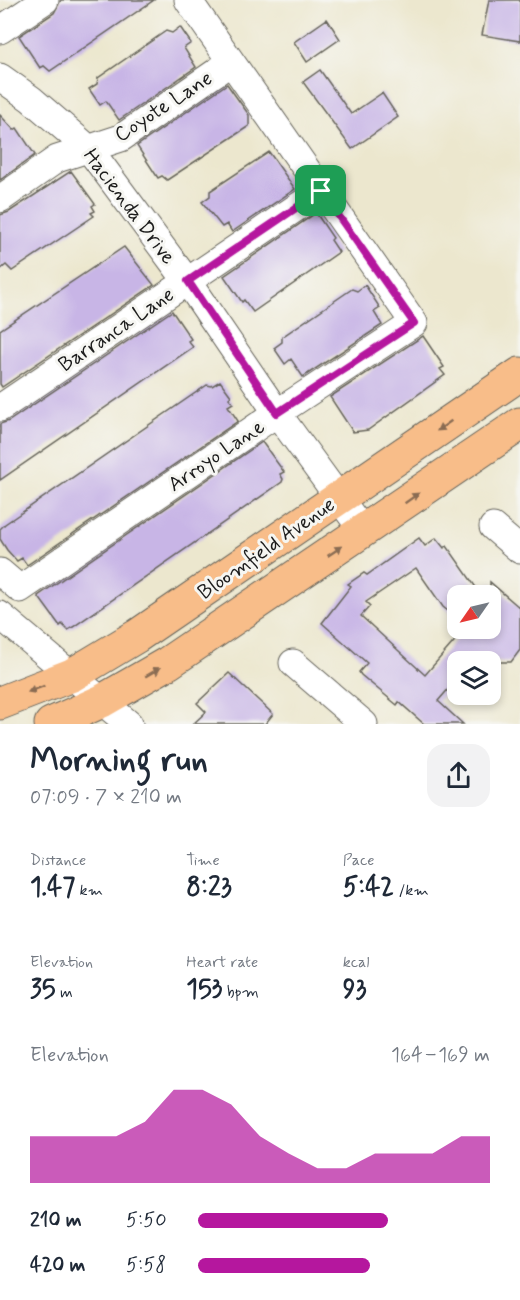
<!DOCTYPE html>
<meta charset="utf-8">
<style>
:root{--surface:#fff;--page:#f2f2f3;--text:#1f2937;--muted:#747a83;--accent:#b5179e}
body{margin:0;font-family:Mynerve,sans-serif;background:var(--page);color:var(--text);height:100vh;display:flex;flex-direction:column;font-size:22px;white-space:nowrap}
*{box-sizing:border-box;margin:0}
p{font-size:20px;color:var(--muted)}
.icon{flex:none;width:33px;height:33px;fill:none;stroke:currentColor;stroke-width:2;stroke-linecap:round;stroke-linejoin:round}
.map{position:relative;height:724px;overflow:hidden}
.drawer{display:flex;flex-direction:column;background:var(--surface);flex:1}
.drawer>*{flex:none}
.needle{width:39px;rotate:236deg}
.fabs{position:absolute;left:447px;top:585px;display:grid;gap:12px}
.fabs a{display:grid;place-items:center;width:54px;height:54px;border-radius:12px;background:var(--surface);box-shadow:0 3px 9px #0003;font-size:30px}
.pin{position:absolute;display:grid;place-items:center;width:51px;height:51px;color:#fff;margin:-26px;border-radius:12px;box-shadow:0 3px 9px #0006}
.round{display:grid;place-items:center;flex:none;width:63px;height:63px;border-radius:18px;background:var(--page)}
.summary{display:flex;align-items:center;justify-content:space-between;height:102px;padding:0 30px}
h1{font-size:33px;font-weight:800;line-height:45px}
.figures{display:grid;grid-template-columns:repeat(3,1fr);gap:9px;height:102px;padding:6px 30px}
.figures div{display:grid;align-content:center}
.figures b{font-size:26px;font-weight:800}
.figures small{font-size:16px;font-weight:400}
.figures p{font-size:16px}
.chart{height:168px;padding:12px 30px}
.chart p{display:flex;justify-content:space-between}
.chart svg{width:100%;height:108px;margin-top:6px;fill:var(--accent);opacity:.7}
ul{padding:0 30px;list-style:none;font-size:20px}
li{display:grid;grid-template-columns:96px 72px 1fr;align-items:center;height:45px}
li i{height:15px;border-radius:8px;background:var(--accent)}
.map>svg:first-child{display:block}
</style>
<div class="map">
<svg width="520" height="724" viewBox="0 0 520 724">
<rect width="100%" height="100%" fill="#f6f6f2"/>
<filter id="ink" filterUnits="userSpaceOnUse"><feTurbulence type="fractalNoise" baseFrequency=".0167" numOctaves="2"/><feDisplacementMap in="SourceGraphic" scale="12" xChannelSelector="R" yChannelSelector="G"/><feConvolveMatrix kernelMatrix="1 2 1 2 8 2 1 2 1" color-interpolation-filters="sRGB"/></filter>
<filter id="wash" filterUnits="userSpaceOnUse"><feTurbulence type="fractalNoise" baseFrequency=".008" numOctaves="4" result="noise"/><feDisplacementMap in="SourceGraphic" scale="24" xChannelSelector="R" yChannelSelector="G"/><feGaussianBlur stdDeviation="1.35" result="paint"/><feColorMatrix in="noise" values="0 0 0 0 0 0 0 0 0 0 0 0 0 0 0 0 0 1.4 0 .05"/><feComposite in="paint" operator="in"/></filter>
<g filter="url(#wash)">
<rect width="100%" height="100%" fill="#ece7ce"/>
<g id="blocks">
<path fill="#c8b5e6" d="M 61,0 L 154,0 L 50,71 L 44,66 L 40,68 L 19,36 L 54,13 Z
M 489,0 L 520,0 L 520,41 L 482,35 Z
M 327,19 L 340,39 L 307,62 L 294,42 Z
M 180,27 L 191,43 L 184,48 L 196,67 L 119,120 L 106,101 L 100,105 L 89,89 L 97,84 L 98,78 L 166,31 L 172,33 Z
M 320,70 L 351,114 L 382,93 L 398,117 L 352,149 L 303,82 Z
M 227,84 L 249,115 L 249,126 L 167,180 L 162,176 L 158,178 L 137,146 Z
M 0,115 L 14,130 L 17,128 L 35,155 L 0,180 Z
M 269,152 L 295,189 L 232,232 L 227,224 L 222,227 L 202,202 L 210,196 L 210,191 Z
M 71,171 L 95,204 L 92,206 L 95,211 L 91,213 L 94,216 L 12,271 L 6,265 L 0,270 L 0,215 L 9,212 Z
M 316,213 L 333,238 L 331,240 L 339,252 L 253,312 L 244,300 L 242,302 L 224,276 Z
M 124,247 L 154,285 L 2,387 L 0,384 L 0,330 Z
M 365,285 L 380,308 L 374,312 L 382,325 L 303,377 L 291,359 L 285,364 L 274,348 L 282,342 L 282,337 L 352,289 L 357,291 Z
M 172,311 L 191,339 L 188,341 L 193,347 L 0,480 L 0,424 L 9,421 Z
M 423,336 L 444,367 L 440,369 L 445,375 L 368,430 L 353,432 L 330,397 Z
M 220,381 L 231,396 L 229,398 L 233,403 L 228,406 L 238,421 L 27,565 L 22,558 L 17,561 L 7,550 L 0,539 L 0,529 L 5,524 L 207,385 L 212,386 Z
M 262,442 L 284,472 L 280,474 L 283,479 L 282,482 L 73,627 L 68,630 L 62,624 L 60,626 L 38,596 Z
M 419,538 L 425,546 L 436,538 L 444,548 L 447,546 L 482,596 L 458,596 L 458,619 L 443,607 L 416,568 L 366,602 L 370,606 L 361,616 L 425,675 L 466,628 L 490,628 L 490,582 L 520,608 L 520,650 L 511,662 L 458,662 L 458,678 L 438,701 L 463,724 L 424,724 L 399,702 L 397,705 L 361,675 L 359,672 L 367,663 L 322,623 L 351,586 L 348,584 L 364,573 L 367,575 Z
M 229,673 L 273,714 L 265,724 L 193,724 L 206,712 L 197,703 Z"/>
</g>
</g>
<g filter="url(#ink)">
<use href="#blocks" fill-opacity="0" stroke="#65635a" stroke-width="1.5"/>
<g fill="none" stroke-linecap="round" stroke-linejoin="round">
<g stroke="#65635a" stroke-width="29">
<path id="minor" d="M 0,30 L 45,0
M 0,77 L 31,99 L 89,149 L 187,281 L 277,413 L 363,531
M 0,199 L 57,159 L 121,138 L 231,62
M 0,408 L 321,191
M 493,527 L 520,550
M 0,572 L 20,589 L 277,413 L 414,323 L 188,0
M 0,615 L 129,724
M 293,663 L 364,724"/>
</g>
<g stroke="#65635a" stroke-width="35">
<path id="major" d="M 0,703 L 72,675 L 137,636 L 520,374
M 51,724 L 102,701 L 168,663 L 520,424"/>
</g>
<use href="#minor" stroke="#fff" stroke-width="27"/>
<use href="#major" stroke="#f8bd89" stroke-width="33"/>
</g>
<defs><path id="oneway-solid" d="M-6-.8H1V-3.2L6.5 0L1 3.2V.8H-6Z" transform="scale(1.5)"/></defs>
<g fill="#8a6c52">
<use href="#oneway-solid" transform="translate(444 426) rotate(145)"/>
<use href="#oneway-solid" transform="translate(412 498) rotate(-35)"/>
<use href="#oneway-solid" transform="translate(335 551) rotate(-34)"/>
<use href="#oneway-solid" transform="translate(153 672) rotate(-30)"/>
<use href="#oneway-solid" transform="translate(36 689) rotate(159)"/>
</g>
</g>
<g fill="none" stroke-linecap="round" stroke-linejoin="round" filter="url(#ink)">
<g stroke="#fff" stroke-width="12">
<path id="route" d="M 321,191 L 414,323 L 277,413 L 188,281 Z"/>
</g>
<use href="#route" stroke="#b5179e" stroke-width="8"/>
</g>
<g text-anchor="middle" stroke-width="6" stroke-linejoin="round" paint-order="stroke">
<g font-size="21" fill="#1c1c1c" stroke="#f6f6f2">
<text transform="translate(163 106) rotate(-33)" y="7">Coyote Lane</text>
<text transform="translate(130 206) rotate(53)" y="7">Hacienda Drive</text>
<text transform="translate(116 329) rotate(-34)" y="7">Barranca Lane</text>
<text transform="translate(216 455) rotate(-34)" y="7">Arroyo Lane</text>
<text transform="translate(266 548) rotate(-35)" y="7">Bloomfield Avenue</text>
</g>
</g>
</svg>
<div class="fabs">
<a><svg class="needle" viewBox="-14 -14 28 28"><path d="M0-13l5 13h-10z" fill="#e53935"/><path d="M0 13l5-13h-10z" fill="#747a83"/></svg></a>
<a><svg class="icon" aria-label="layers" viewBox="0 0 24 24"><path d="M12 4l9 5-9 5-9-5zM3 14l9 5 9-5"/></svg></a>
</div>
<div class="pin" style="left:321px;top:191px;background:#1e9e55"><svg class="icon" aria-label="arrive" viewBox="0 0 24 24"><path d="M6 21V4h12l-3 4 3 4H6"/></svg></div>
</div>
<section class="drawer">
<div class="summary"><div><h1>Morning run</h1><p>07:09 · 7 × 210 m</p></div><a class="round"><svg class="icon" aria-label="share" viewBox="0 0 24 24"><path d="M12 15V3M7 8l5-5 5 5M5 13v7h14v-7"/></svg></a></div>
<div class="figures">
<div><p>Distance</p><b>1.47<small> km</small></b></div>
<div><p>Time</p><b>8:23</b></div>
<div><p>Pace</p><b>5:42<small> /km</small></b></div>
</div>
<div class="figures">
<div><p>Elevation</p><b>35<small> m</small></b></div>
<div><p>Heart rate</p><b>153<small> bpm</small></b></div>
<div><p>kcal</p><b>93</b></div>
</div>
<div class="chart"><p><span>Elevation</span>164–169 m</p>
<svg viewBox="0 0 160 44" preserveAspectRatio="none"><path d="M0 44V25L10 25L20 25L30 25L40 19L50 6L60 6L70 12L80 25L90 32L100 38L110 38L120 32L130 32L140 32L150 25L160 25V44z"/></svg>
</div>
<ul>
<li><b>210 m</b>5:50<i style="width:65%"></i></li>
<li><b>420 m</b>5:58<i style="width:59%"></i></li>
</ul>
</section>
